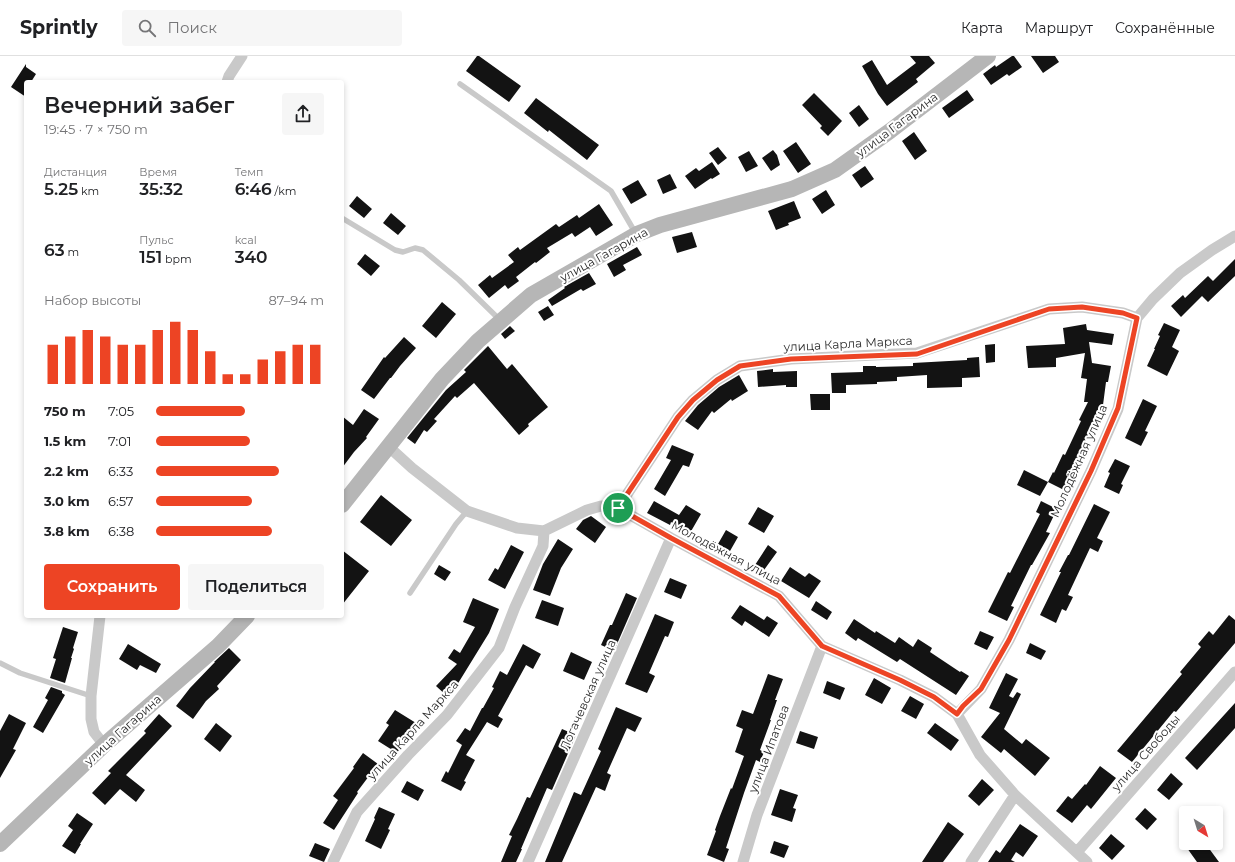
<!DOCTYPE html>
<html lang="ru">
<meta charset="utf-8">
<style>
:root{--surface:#fff;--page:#f6f6f6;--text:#202124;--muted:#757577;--line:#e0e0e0;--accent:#ed4424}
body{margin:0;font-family:Montserrat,sans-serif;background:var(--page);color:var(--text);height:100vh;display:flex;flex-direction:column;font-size:15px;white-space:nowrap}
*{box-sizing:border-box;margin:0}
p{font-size:13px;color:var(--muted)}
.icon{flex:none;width:22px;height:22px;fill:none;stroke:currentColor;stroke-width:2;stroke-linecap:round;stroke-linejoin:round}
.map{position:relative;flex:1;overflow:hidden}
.sheet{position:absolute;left:24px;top:24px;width:320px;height:538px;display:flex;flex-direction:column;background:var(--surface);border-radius:4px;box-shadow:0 2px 6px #0003}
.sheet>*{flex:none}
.needle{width:26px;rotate:142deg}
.fabs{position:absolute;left:1179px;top:750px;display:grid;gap:8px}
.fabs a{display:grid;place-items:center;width:44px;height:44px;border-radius:4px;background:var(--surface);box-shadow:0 2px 6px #0003;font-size:20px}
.pin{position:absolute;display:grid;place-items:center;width:34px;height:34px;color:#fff;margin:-17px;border:2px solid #fff;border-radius:50%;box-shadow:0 1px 4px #0007}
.round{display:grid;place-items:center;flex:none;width:42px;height:42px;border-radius:4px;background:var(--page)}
.summary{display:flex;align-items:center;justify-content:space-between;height:68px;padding:0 20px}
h1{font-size:22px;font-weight:600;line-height:30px}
.metrics{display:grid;grid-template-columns:repeat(3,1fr);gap:6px;height:68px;padding:4px 20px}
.metrics div{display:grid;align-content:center}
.metrics b{font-size:17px;font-weight:600}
.metrics small{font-size:11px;font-weight:400}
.metrics p{font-size:11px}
.chart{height:112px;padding:8px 20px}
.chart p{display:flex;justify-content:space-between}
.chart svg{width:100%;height:72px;margin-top:4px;stroke:var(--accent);stroke-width:6}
.cta{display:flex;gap:8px;margin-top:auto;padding:8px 20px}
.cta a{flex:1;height:46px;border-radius:4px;background:var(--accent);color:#fff;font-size:16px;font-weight:600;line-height:46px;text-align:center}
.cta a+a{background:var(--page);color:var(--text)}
ul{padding:0 20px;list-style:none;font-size:13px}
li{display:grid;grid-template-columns:64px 48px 1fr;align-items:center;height:30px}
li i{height:10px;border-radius:5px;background:var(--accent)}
header{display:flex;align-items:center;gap:24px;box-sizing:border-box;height:56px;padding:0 20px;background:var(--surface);border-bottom:1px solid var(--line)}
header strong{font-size:19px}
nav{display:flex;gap:22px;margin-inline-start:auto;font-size:14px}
.search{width:280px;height:36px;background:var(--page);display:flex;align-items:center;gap:10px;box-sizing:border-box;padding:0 14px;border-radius:4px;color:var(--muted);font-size:15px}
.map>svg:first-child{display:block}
</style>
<header>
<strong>Sprintly</strong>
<div class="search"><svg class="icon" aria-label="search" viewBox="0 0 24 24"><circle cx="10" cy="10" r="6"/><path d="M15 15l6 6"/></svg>Поиск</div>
<nav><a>Карта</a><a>Маршрут</a><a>Сохранённые</a></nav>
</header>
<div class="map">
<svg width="1235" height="806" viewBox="0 0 1235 806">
<rect width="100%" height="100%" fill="#fff"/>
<path fill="#131313" d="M 477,0 L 479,0 L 521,30 L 509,46 L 466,15 Z
M 910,0 L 929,0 L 935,7 L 916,23 L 918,26 L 887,50 L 878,38 L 862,10 L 872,4 L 887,29 L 916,7 Z
M 1012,0 L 1014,0 L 1022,11 L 1009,20 L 1007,18 L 991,29 L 983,18 L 995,9 L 996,11 Z
M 1031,0 L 1055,0 L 1059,6 L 1043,17 Z
M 26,8 L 26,11 L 36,18 L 31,26 L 26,26 L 26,41 L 11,31 Z
M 967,34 L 974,44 L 949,62 L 942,52 Z
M 814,37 L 842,65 L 828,80 L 820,72 L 822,70 L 802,49 Z
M 536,42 L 599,89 L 587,104 L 549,74 L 548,76 L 524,57 Z
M 859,49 L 869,63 L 859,71 L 849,57 Z
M 914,76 L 927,95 L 915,104 L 902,85 Z
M 796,86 L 811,108 L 798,117 L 783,95 Z
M 718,91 L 727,102 L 718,109 L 709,97 Z
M 773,94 L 777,99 L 780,109 L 771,115 L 762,102 Z
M 749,95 L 758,110 L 746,116 L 738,101 Z
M 712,106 L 720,118 L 712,123 L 711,122 L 695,133 L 685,120 L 696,112 L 699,115 Z
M 865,110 L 874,123 L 861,132 L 852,119 Z
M 670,118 L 677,132 L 663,138 L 657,124 Z
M 638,124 L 647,139 L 631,148 L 622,133 Z
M 826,134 L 835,149 L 822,158 L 812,143 Z
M 357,140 L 372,153 L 364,162 L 349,150 Z
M 794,145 L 801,162 L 788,167 L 789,169 L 776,174 L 768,155 Z
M 599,148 L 613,169 L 596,180 L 590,171 L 575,181 L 572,177 L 547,192 L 550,196 L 536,207 L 535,206 L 516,221 L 519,225 L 508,233 L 505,229 L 489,242 L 478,229 L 490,219 L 492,222 L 514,206 L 508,199 L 518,191 L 520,194 L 556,168 L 559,171 L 577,159 L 579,162 Z
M 391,157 L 406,170 L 398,179 L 383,167 Z
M 692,176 L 697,191 L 677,197 L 672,181 Z
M 637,191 L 642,199 L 623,209 L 626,214 L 614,221 L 607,208 Z
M 365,198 L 380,210 L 371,220 L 357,208 Z
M 1235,203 L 1235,220 L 1208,246 L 1202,240 L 1181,261 L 1171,250 L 1183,239 L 1185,242 L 1208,220 L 1213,225 Z
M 589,217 L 596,228 L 583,235 L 581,233 L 552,250 L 548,244 L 565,232 L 564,231 Z
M 442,246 L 456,258 L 436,282 L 422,270 Z
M 548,250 L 554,259 L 544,265 L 538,256 Z
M 1164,267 L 1180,274 L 1172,291 L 1179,295 L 1167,320 L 1147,310 L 1155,293 L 1154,293 L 1160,280 L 1158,279 Z
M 1086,268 L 1087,274 L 1114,278 L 1112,289 L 1089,286 L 1092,307 L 1111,310 L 1108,326 L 1106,326 L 1103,349 L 1085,385 L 1086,386 L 1077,405 L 1079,406 L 1066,435 L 1048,426 L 1053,416 L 1054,417 L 1063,398 L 1065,399 L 1081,365 L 1079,364 L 1088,346 L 1084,346 L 1087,323 L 1081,322 L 1085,297 L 1056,302 L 1056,311 L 1028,312 L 1026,290 L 1065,288 L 1063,272 Z
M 510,270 L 515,275 L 505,283 L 501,278 Z
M 404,281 L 416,292 L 400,310 L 391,322 L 390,322 L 374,343 L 361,334 L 384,301 L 385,302 Z
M 995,288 L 995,306 L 986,307 L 985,289 Z
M 488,290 L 507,313 L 512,308 L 548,351 L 528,368 L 529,370 L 519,379 L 474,327 L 457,342 L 455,340 L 434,363 L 437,365 L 427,376 L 424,374 L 415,388 L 407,382 L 446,334 L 466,316 L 464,314 Z
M 979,301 L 980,321 L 962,322 L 962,331 L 927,332 L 927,319 L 897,321 L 897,325 L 877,326 L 877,328 L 846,329 L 846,337 L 832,337 L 831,317 L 863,316 L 863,310 L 876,310 L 876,311 L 913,310 L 913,307 L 967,304 L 967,302 Z
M 773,313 L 773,316 L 797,315 L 797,331 L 786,331 L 786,329 L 758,331 L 757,315 Z
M 739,319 L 748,335 L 732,345 L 731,343 L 714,357 L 712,355 L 698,374 L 685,365 L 698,349 L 719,331 Z
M 810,338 L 830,338 L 830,354 L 811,354 Z
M 1143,343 L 1157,350 L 1145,375 L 1148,376 L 1141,390 L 1125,382 Z
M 364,353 L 379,363 L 366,381 L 367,382 L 354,396 L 342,412 L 342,360 L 353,369 Z
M 672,389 L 694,398 L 689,411 L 683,409 L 665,440 L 654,433 L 671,404 L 666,402 Z
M 1115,403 L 1130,410 L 1121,428 L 1123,429 L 1119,438 L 1104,431 L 1110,417 L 1108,416 Z
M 1024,414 L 1048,426 L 1040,440 L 1017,429 Z
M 381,439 L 412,464 L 391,490 L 360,466 Z
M 654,445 L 679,459 L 686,449 L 701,458 L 690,477 L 671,466 L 670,469 L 647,457 Z
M 1041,445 L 1057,453 L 1046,476 L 1050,477 L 1032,509 L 1031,509 L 1011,550 L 1014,551 L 1007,565 L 988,556 L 1008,516 L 1010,517 L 1040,458 L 1036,456 Z
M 1094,448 L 1110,456 L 1097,482 L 1103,485 L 1098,496 L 1090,492 L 1068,539 L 1073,541 L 1066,555 L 1062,553 L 1056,567 L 1040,559 L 1061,516 L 1059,516 L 1068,499 L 1069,499 Z
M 758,451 L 774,460 L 764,477 L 748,468 Z
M 591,460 L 606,471 L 595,487 L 576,473 L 583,464 Z
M 726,474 L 738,481 L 730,495 L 718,488 Z
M 558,483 L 573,493 L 561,512 L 550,540 L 533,534 L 543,508 Z
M 511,489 L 524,496 L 505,533 L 488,524 L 495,512 L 498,514 Z
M 768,489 L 777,496 L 764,514 L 755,509 Z
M 342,494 L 369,515 L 342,549 Z
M 439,509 L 451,516 L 445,525 L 434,518 Z
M 790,511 L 805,521 L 809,517 L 821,525 L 809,542 L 781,525 Z
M 670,522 L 687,529 L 681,543 L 664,536 Z
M 626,537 L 637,542 L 614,595 L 601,589 L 610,569 L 612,569 Z
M 473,542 L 499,553 L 489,577 L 457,629 L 458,630 L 448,641 L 436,630 L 457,608 L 448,602 L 454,593 L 460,597 L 475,571 L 463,566 Z
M 542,544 L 564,552 L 558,570 L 535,562 Z
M 816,545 L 832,556 L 827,564 L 811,554 Z
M 740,549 L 764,564 L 767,560 L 778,567 L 769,581 L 745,565 L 742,570 L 731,562 Z
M 655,558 L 674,566 L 668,581 L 665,580 L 649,617 L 655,620 L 647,637 L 625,628 Z
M 1229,559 L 1235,564 L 1235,587 L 1176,656 L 1174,655 L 1132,706 L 1117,695 L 1182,618 L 1180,616 L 1201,591 L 1198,588 L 1209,575 L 1213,579 Z
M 854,563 L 875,577 L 876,575 L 895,587 L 899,581 L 913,591 L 918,583 L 932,592 L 930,596 L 960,616 L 961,615 L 969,620 L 956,639 L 900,603 L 897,606 L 858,582 L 856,585 L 845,577 Z
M 63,571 L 78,576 L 73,592 L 74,593 L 71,602 L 72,602 L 65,627 L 50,622 L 56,603 L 53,602 Z
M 980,575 L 994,581 L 987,594 L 974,588 Z
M 1030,587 L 1046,595 L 1041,604 L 1026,597 Z
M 128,588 L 161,608 L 156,617 L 140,609 L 137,614 L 119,603 Z
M 523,588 L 541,598 L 533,613 L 526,609 L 498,660 L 503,663 L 498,672 L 487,666 L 466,699 L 475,704 L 464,725 L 466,726 L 461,735 L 441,725 L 446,715 L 448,717 L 462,689 L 456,685 L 465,672 L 470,675 L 482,652 L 483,652 L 494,632 L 492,631 L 500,615 L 507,619 Z
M 229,592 L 241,604 L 217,630 L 219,633 L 206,645 L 193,663 L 176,650 L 190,632 L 215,606 L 214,606 Z
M 571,596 L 592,606 L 584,624 L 563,615 Z
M 1006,617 L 1018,623 L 1009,640 L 1013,642 L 1017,636 L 1021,638 L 1004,673 L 1022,688 L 1026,683 L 1050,702 L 1035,720 L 1004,693 L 1001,697 L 981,681 L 1000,657 L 989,652 Z
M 768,618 L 783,623 L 775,644 L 777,644 L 770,664 L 771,664 L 760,694 L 764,696 L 760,706 L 756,704 L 744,737 L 726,792 L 729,793 L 724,806 L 707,799 L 716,775 L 715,774 L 720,760 L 731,732 L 732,733 L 744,700 L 735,696 L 743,673 L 736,670 L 742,654 L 753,658 Z
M 874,622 L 891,632 L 882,648 L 865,639 Z
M 827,625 L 845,632 L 840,644 L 823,637 Z
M 51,631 L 62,635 L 62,637 L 65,639 L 43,677 L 33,671 L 48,644 L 45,642 Z
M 910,640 L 924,648 L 916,663 L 901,655 Z
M 1235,647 L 1235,672 L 1197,714 L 1185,702 Z
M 616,651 L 642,662 L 635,676 L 627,672 L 607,717 L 611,719 L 605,735 L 596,731 L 562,806 L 545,806 L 574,736 L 581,739 L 601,695 L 598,693 Z
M 395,654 L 416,667 L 397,697 L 378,685 L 389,669 L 386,667 Z
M 9,658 L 26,667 L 13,693 L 16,694 L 0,722 L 0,675 Z
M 159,658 L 172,670 L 126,719 L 145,734 L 136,746 L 120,733 L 105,749 L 92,737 L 111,717 L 108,715 L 146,677 L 144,675 Z
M 216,667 L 232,680 L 220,696 L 204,683 Z
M 935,667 L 959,684 L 951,695 L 927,677 Z
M 562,673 L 576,679 L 552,734 L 547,732 L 521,793 L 522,793 L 516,806 L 501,806 L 512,780 L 509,779 L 517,763 L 527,741 L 530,742 Z
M 800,675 L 818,681 L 814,693 L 796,687 Z
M 363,697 L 378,708 L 357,736 L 358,737 L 334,774 L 323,767 L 338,744 L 333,740 L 354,712 L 353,711 Z
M 1100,710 L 1116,722 L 1091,753 L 1087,749 L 1072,767 L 1056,755 L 1068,740 L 1072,743 L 1085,728 L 1086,729 Z
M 1171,717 L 1183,728 L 1169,744 L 1157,734 Z
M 982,723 L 994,734 L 979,750 L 968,740 Z
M 407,725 L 424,734 L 418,745 L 401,736 Z
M 780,733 L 798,739 L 793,752 L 796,753 L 792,766 L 771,759 Z
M 379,751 L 395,758 L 388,773 L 390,774 L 381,793 L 365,785 L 375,763 L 374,762 Z
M 1145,752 L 1157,763 L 1147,774 L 1135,763 Z
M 77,757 L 93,768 L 80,788 L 81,788 L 75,798 L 62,790 L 73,774 L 68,770 Z
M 948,766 L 964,778 L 943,806 L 922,806 Z
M 1020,768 L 1038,780 L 1023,801 L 1016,796 L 1011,804 L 1015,806 L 988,806 L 996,794 L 1000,797 Z
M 1111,778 L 1125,790 L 1112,804 L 1099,792 Z
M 774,785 L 789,790 L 784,802 L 770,797 Z
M 315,787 L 330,793 L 324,806 L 309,800 Z
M 1194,787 L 1205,787 L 1219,806 L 1197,806 L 1187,792 Z"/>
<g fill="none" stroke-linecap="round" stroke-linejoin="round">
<path stroke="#c9c9c9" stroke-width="5.5" d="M 460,28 L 611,135 L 636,178
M 342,162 L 395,194 L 403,196 L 415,192 L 423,194 L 459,224 L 501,265
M 410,537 L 456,468 L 467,455
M 0,607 L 20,617 L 91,640"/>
<path stroke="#c9c9c9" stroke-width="11" d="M 227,26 L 229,20 L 242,0
M 389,391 L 412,412 L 467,455 L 517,472 L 544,475
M 618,452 L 671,482 L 779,540 L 822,590 L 900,624 L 934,641 L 957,658 L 980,699 L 1015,739 L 1087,806
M 544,475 L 587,454 L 601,450 L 618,452 L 678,361 L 693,344 L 717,324 L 740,310 L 791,303 L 917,297 L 1049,253 L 1082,251 L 1123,257 L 1137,262
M 100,560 L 91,640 L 91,663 L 94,676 L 104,689
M 957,658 L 981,633 L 1009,584 L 1091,415 L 1118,353 L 1137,262 L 1153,243 L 1180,217 L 1212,194 L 1235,180
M 1077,796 L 1235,616
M 333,806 L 357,756 L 408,699 L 447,659 L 499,592 L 515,551 L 543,490 L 544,475
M 528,806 L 671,482
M 743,806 L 757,759 L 822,590
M 971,806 L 1015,739"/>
<path stroke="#b6b6b6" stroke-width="16" d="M 342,449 L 442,323 L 478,285 L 531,239 L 637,178 L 660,169 L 792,133 L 835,114 L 890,75 L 988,0
M 0,788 L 104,689 L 218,590 L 247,560"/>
</g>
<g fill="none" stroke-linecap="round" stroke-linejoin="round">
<g stroke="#fff" stroke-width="8">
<path id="route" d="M 1082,251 L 1123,257 L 1137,262 L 1118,352 L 1091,415 L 1009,584 L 981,633 L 963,650 L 957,658 L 934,641 L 900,624 L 822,590 L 779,540 L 671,482 L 618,452 L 678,361 L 693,344 L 717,324 L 740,310 L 791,303 L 917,298 L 1049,253 Z"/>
</g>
<use href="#route" stroke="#ed4424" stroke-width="5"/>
</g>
<g text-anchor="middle" stroke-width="4" stroke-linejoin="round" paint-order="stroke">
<g font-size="12" fill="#2c2c2c" stroke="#fff">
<text transform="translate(897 69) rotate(-37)" y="4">улица Гагарина</text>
<text transform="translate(604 199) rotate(-29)" y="4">улица Гагарина</text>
<text transform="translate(848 288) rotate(-3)" y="4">улица Карла Маркса</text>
<text transform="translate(1079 405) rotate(-66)" y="4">Молодёжная улица</text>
<text transform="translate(726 497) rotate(28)" y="4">Молодёжная улица</text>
<text transform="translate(588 639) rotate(-66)" y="4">Логачевская улица</text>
<text transform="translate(123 674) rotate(-42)" y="4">улица Гагарина</text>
<text transform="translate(413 674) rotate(-48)" y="4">улица Карла Маркса</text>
<text transform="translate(769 693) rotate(-69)" y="4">улица Ипатова</text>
<text transform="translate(1146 697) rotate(-49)" y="4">улица Свободы</text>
</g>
</g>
</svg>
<div class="fabs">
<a><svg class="needle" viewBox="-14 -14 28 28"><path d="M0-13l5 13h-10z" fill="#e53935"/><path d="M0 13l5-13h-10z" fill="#757577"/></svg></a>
</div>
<div class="pin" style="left:618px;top:452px;background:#1e9e55"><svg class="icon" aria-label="arrive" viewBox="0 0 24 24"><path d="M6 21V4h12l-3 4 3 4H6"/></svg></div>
<section class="sheet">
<div class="summary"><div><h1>Вечерний забег</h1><p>19:45 · 7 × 750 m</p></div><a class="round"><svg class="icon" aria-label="share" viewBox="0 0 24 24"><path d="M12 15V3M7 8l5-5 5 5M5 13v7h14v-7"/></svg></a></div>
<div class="metrics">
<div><p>Дистанция</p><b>5.25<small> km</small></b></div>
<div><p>Время</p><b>35:32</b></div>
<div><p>Темп</p><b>6:46<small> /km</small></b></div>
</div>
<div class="metrics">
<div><b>63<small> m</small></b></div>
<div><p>Пульс</p><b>151<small> bpm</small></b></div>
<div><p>kcal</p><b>340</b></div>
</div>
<div class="chart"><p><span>Набор высоты</span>87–94 m</p>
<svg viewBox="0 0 160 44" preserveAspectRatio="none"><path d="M5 44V20M15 44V15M25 44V11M35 44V15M45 44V20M55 44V20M65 44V11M75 44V6M85 44V11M95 44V24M105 44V38M115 44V38M125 44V29M135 44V24M145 44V20M155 44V20"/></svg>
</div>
<ul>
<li><b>750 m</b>7:05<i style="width:53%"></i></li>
<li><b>1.5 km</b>7:01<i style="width:56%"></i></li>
<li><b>2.2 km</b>6:33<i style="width:73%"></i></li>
<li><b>3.0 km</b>6:57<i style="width:57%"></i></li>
<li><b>3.8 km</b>6:38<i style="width:69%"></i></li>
</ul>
<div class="cta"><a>Сохранить</a><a>Поделиться</a></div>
</section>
</div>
